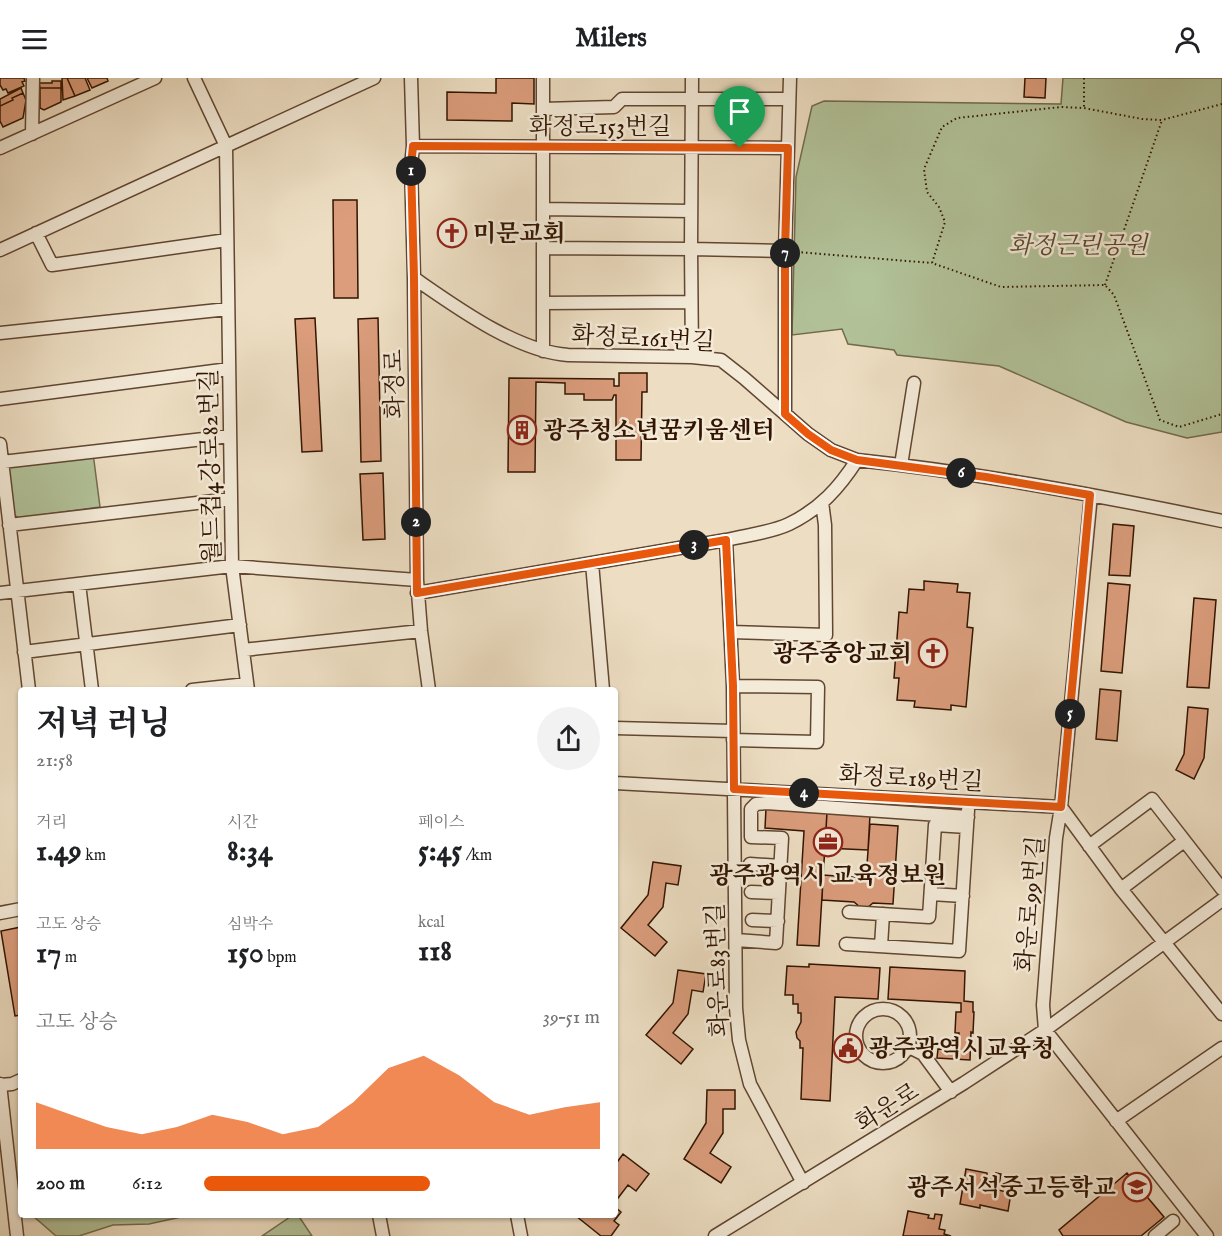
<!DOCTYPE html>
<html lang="ko">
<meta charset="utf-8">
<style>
:root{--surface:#fff;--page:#f2f2f2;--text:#202124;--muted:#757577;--accent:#ea580c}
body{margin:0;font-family:"IM FELL English","Noto Serif KR",serif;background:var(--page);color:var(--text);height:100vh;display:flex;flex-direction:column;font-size:22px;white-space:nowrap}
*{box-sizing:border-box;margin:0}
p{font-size:20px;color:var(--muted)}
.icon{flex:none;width:33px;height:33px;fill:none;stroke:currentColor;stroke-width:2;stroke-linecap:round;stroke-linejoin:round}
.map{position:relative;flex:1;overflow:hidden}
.side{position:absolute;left:18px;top:609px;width:600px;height:531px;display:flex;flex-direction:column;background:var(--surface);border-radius:6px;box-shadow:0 2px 4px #0004}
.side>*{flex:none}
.pin{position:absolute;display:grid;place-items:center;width:51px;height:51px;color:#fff;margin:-62px -26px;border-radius:50% 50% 50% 0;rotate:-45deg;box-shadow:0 0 6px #0007}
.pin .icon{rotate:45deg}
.km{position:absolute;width:30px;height:30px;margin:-15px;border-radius:50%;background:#222;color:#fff;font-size:16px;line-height:30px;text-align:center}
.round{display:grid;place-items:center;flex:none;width:63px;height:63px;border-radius:32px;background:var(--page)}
.summary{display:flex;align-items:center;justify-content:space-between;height:102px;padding:0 18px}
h1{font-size:33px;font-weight:700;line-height:45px}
.stats{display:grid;grid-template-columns:repeat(3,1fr);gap:9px;height:102px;padding:6px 18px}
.stats div{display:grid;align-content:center}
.stats b{font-size:30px;font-weight:700}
.stats small{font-size:16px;font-weight:400}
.stats p{font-size:16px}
.chart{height:168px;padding:12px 18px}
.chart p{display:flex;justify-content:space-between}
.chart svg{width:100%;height:108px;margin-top:6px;fill:var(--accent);opacity:.7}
ul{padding:0 18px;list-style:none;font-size:20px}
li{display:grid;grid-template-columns:96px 72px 1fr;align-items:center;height:45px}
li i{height:15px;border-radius:8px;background:var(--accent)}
header{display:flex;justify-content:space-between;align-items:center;height:78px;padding:0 18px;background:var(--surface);font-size:27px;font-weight:700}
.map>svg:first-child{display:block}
</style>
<header><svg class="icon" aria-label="menu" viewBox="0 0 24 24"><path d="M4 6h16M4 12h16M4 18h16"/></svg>Milers<svg class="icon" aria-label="person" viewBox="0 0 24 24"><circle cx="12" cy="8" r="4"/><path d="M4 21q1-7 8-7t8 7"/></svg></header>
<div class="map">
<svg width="1222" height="1158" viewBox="0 0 1222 1158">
<rect width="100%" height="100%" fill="#eddec3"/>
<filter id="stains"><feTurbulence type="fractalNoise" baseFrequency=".00333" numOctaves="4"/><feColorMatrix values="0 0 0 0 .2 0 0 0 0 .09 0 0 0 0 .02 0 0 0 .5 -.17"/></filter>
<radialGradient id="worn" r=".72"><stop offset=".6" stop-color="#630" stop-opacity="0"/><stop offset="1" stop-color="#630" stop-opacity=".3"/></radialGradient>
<path fill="#b2c299" stroke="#726b4c" stroke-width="1.5" d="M 1063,0 L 1222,0 L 1222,354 L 1187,360 L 1126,344 L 999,288 L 897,277 L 894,272 L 848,266 L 842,251 L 792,257 L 796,99 L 812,28 L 824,23 L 1061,26 Z
M 93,375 L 100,429 L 19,440 L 12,436 L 7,391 L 12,386 Z
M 32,1137 L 190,1137 L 149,1146 L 113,1147 L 79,1158 L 56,1158 Z
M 293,1137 L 298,1137 L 312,1158 L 262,1158 Z"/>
<path fill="#db9d7c" stroke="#321400" stroke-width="1.5" d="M 0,0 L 24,0 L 25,3 L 22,4 L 24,8 L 8,15 L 6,11 L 3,12 L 0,7 Z
M 62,0 L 67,0 L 75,18 L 63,22 Z
M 67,0 L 85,0 L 90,12 L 75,18 Z
M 87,0 L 107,0 L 108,3 L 92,10 Z
M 496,0 L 534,0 L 534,26 L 512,25 L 512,43 L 447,42 L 447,14 L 496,15 Z
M 1025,0 L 1046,0 L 1045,20 L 1024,19 Z
M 52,3 L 61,3 L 61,10 L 40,10 L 39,5 L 52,5 Z
M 21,10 L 23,15 L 12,20 L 13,22 L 0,28 L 0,21 Z
M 40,10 L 61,10 L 61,24 L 44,32 L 40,30 Z
M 23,15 L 26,22 L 23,40 L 3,49 L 0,43 L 0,28 L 13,22 L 12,20 Z
M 333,122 L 357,122 L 358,220 L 334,220 Z
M 315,240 L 322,373 L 302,374 L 295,241 Z
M 378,240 L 381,383 L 361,384 L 358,241 Z
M 619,295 L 647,295 L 647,314 L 642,314 L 641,382 L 616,382 L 616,317 L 614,317 L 612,322 L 584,322 L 584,316 L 565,316 L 565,305 L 536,304 L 535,394 L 508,394 L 509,300 L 614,301 L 614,308 L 619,308 Z
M 383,395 L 385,461 L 363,462 L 360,396 Z
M 1113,446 L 1134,448 L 1130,498 L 1109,497 Z
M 924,503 L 958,506 L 957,514 L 970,515 L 967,549 L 973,550 L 966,629 L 951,627 L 951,632 L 914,629 L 915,623 L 897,622 L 899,600 L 894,600 L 899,534 L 907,535 L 909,511 L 924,512 Z
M 1108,505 L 1130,507 L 1122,595 L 1101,593 Z
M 1194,520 L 1216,522 L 1209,610 L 1187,609 Z
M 1100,611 L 1121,613 L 1117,663 L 1096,661 Z
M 1188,629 L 1208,631 L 1204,680 L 1194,701 L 1176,692 L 1184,676 Z
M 766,730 L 827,734 L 819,868 L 797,867 L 804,753 L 765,750 Z
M 827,734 L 870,737 L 868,772 L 825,770 Z
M 870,746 L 898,748 L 893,826 L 873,825 L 867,830 L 860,829 L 854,824 L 822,822 L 823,797 L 866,800 Z
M 653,784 L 681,788 L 678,807 L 666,805 L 663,829 L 648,847 L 667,864 L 655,878 L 621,850 L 648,817 Z
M 21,849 L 21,937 L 15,938 L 1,853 Z
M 809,886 L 880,890 L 878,921 L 835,919 L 830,1023 L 801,1021 L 803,970 L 800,970 L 800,963 L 797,960 L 796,954 L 801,944 L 801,935 L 798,935 L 798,926 L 793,926 L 793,917 L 785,917 L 787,888 L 809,889 Z
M 890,889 L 965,893 L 964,923 L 973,924 L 973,934 L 974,934 L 973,955 L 971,954 L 970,982 L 937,980 L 938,971 L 958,972 L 959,955 L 955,955 L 956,934 L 961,934 L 961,925 L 888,921 Z
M 678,892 L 706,896 L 703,914 L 692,912 L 688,936 L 673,955 L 693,971 L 681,986 L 646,957 L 673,925 Z
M 707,1012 L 735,1012 L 735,1031 L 723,1031 L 723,1055 L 710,1075 L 731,1089 L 721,1105 L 684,1081 L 706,1045 Z
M 623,1076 L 649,1096 L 636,1113 L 628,1107 L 615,1124 L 615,1087 Z
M 966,1091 L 987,1095 L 987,1099 L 995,1100 L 996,1095 L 1001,1096 L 998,1112 L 1011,1115 L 1008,1133 L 980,1127 L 980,1130 L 960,1126 Z
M 1127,1095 L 1164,1139 L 1141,1158 L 1063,1158 L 1059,1152 Z
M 615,1129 L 621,1134 L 614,1143 L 619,1147 L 611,1158 L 601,1158 L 576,1138 L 577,1137 L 615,1137 Z
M 908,1133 L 929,1137 L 928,1140 L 934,1141 L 935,1136 L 942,1137 L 939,1151 L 945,1152 L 944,1156 L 951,1158 L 903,1158 Z"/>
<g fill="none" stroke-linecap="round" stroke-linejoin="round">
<g stroke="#614631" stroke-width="15">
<path id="minor" d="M 194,0 L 226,68 L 232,488 L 248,612
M 411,0 L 413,68 L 411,88 L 414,200 L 417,502 L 421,553 L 429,612
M 543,0 L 543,273
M 692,0 L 691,171 L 692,279
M 543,31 L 614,29 L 622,21 L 789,21
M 32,56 L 33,0
M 413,68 L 788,70
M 0,70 L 155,0
M 543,131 L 691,133
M 36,155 L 52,187 L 227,162
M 543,170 L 691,171 L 785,173
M 0,172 L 374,0
M 414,200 C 456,229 516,273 568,277 L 692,279 L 721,282 L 744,300 L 808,356 L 831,372 L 857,382
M 543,225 L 691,224
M 0,255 L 228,231
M 0,321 L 229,291
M 785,336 L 785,173 L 790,0
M 0,366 L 29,612
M 2,384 L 230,358
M 901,387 L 914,305
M 1091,417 L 1061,729 L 1056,760 L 1043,927 L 1045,952 L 1207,1158
M 9,447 L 231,421
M 726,462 L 733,608 L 736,930 L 739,962 L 750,1006 L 803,1105
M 592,485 L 603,612
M 79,506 L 92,612
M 0,515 L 232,488 L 417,502
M 417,515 L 726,462 C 746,457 770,455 789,446 C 820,431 839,410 857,382 C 980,395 1101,418 1222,443
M 731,554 L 826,557 L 825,447 L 822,424
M 243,572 L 421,553
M 24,574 L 240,547
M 733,608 L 818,609 L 817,664 L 733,662
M 192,612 L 247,606
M 615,650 L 733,653
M 615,705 L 1061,729 L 1121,811 L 1222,936
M 1089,768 L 1152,721 L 1222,811
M 750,786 L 781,788
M 1121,811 L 1184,763
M 751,814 L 779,815
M 931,816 L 963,818
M 849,834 L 929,839 L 935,747 L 967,749
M 0,835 L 21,831
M 752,842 L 778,843
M 736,862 L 776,865 L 782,760 L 751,759 L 751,731 L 756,726 L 766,725 L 968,739
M 846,866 L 959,873 L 968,732
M 881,868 L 883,836
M856 958a27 27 0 1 1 54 0a27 27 0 1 1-54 0Z
M 907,968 L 923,976 L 951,1014
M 0,1006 L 17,1158
M 0,1007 L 12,1006 L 21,1002
M 1116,1043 L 1222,970
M 379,1137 L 383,1158
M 517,1137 L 521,1158
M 715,1158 L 964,1005 L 1045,952 L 1222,822
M 1155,1158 L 1173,1143"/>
</g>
<path stroke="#321400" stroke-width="2" stroke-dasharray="1.5 3" stroke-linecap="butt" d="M 1084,0 L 1084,30
M 1222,26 L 1162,42 L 1142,41 L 1084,30 L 1061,29 L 957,40 L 942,49 L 924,91 L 927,114 L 939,129 L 945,144 L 932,185 L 1001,209 L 1105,207 L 1114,217 L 1160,342 L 1179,349 L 1222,336
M 797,174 L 932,185
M 1105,207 L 1162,42"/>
<use href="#minor" stroke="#f3ead8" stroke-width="12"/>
</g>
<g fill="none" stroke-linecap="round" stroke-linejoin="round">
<g stroke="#fff" stroke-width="12">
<path id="route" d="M 413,68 L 788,70 L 785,173 L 785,336 L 808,356 L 831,372 L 857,382 L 986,399 L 1090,417 L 1061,729 L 734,711 L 733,608 L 726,462 L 417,515 L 414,200 L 411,88 Z"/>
</g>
<use href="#route" stroke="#ea580c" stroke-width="8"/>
</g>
<defs>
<g id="church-ring" transform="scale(1.5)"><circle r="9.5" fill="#f3ead8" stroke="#8f2418" stroke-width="1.5"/><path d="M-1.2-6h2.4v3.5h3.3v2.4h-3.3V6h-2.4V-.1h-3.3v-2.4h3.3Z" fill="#8f2418"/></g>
<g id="building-ring" transform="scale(1.5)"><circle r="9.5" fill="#f3ead8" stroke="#8f2418" stroke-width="1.5"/><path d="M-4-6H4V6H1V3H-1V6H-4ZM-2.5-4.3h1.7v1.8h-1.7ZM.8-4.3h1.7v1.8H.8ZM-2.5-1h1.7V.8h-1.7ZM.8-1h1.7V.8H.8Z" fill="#8f2418"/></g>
<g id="office-ring" transform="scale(1.5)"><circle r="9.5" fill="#f3ead8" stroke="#8f2418" stroke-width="1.5"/><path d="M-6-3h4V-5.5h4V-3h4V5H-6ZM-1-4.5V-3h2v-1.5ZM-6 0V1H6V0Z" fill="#8f2418"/></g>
<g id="civic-ring" transform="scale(1.5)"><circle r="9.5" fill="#f3ead8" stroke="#8f2418" stroke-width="1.5"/><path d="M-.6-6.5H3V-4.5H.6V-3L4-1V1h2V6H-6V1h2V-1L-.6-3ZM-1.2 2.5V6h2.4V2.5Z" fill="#8f2418"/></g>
<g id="school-ring" transform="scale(1.5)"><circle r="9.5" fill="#f3ead8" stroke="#8f2418" stroke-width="1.5"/><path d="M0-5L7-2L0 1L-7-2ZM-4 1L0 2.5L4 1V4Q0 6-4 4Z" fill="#8f2418"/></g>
</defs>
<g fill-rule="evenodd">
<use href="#church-ring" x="452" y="155"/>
<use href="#building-ring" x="522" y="352"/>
<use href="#church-ring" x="933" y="575"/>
<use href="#office-ring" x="828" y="764"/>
<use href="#civic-ring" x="848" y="970"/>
<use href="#school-ring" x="1137" y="1109"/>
</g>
<g text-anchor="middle" stroke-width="5" stroke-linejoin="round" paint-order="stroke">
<g font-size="24" fill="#321400" stroke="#f3ead8">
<text x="600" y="56">화정로153번길</text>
<text transform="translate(643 260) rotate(3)" y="8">화정로161번길</text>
<text transform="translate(394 306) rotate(-91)" y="8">화정로</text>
<text transform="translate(210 388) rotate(-91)" y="8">월드컵4강로82번길</text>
<text transform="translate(911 700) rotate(3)" y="8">화정로189번길</text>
<text transform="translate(1030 826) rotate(-85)" y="8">화운로99번길</text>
<text transform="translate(717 892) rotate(-92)" y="8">화운로83번길</text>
<text transform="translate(887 1029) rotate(-32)" y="8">화운로</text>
</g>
<g font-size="24" font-weight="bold" fill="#321400" stroke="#f3ead8" text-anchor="start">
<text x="473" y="163">미문교회</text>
<text x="543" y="360">광주청소년꿈키움센터</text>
<text x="912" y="583" text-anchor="end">광주중앙교회</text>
<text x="828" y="805" text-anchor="middle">광주광역시 교육정보원</text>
<text x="869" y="978">광주광역시교육청</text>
<text x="1116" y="1117" text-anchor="end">광주서석중고등학교</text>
</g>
<g font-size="24" font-style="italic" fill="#58482e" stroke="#f3ead8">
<text x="1078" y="175">화정근린공원</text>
</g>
</g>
<rect width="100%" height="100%" filter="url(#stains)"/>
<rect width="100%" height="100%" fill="url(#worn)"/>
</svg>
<div class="pin" style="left:740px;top:70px;background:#1e9e55"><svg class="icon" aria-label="arrive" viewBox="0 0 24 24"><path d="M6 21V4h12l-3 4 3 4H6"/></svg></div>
<b class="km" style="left:411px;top:93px">1</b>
<b class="km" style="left:416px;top:444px">2</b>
<b class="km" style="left:694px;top:467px">3</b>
<b class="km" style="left:804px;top:715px">4</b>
<b class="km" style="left:1070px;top:636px">5</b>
<b class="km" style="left:961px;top:395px">6</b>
<b class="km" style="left:785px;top:175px">7</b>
<section class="side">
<div class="summary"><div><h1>저녁 러닝</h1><p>21:58</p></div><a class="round"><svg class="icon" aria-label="share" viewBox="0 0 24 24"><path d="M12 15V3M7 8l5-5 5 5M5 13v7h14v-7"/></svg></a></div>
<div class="stats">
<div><p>거리</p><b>1.49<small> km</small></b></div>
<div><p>시간</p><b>8:34</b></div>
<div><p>페이스</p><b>5:45<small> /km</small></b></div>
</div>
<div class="stats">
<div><p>고도 상승</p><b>17<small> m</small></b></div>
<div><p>심박수</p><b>150<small> bpm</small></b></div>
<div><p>kcal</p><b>118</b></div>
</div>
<div class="chart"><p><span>고도 상승</span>39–51 m</p>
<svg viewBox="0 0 160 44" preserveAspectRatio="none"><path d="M0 44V25L10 30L20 35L30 38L40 35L50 30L60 33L70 38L80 35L90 25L100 11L110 6L120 14L130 25L140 30L150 27L160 25V44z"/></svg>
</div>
<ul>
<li><b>200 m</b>6:12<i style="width:57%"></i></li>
</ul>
</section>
</div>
